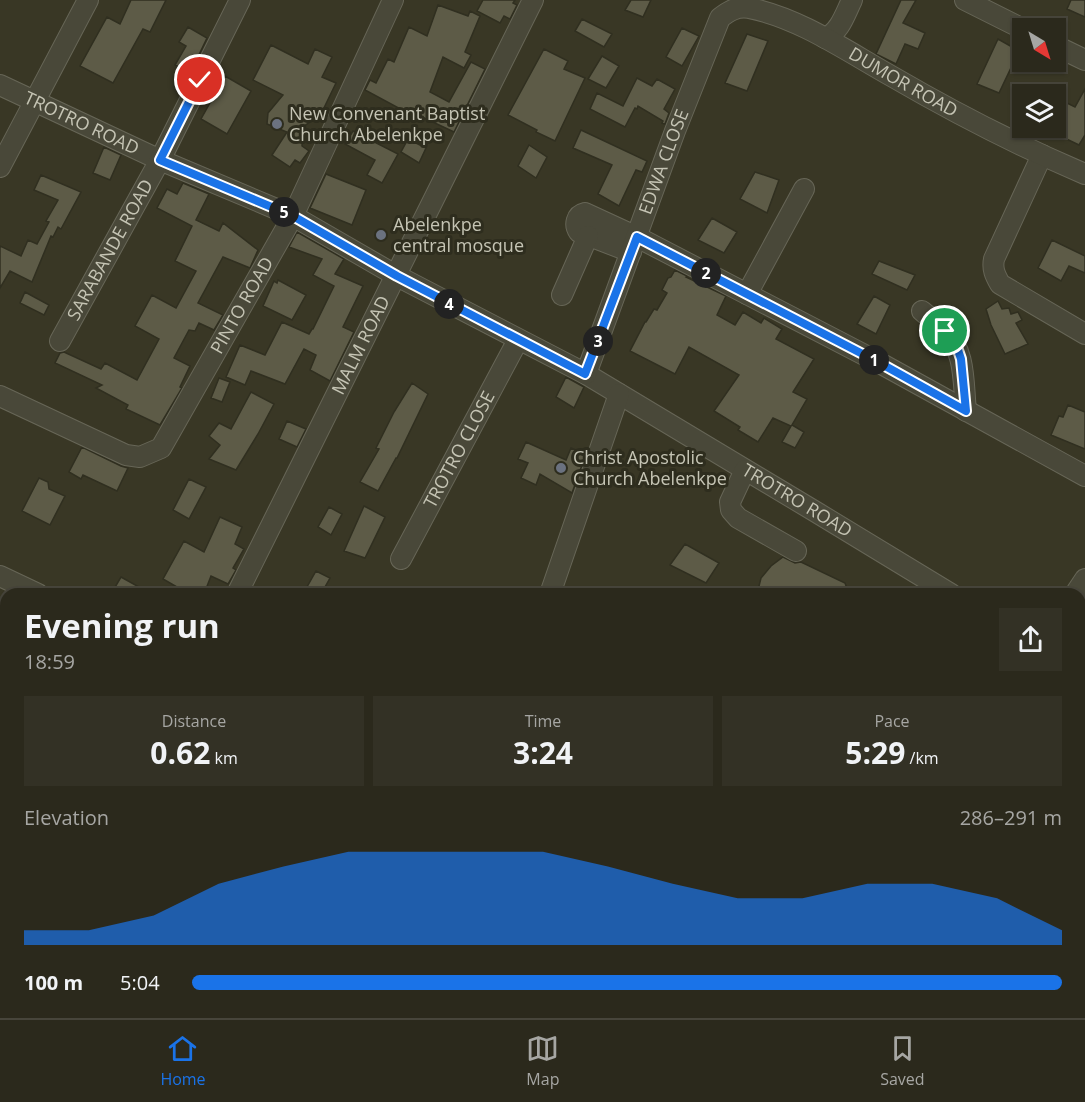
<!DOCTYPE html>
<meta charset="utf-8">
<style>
:root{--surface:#2b291c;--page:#333125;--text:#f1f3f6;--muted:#a6a6a3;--line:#47453b;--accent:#1a73e8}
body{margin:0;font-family:"Open Sans",sans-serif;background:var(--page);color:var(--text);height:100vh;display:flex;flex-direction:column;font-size:22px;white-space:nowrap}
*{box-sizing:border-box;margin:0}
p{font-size:20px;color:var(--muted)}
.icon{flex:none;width:33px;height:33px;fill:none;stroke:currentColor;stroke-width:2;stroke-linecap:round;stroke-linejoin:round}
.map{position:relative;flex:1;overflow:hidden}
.panel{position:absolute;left:0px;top:588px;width:1086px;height:430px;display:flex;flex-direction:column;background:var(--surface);border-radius:18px 18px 0 0;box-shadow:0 2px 4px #0004,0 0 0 2px var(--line)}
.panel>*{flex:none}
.needle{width:39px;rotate:142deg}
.fabs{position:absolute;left:1012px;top:18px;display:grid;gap:12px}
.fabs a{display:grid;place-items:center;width:54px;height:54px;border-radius:0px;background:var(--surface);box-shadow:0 2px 4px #0004,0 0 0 2px var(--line);font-size:30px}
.pin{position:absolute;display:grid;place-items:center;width:51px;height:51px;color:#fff;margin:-26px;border:3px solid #fff;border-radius:50%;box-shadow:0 2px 6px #0007}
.km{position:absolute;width:30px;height:30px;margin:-15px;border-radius:50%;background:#222;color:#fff;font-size:16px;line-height:30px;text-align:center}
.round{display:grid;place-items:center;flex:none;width:63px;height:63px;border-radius:0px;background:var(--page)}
.head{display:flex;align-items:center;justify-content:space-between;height:102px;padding:0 24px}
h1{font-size:33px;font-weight:700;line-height:45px}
.figures{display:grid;grid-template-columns:repeat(3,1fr);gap:9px;height:102px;padding:6px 24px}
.figures div{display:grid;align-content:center;border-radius:0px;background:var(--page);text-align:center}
.figures b{font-size:30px;font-weight:700}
.figures small{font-size:16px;font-weight:400}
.figures p{font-size:16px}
.chart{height:168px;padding:12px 24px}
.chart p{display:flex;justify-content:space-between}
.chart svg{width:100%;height:108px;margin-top:6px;fill:var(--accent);opacity:.7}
ul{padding:0 24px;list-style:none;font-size:20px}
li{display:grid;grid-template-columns:96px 72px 1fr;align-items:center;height:45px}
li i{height:15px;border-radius:8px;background:var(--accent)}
.dock{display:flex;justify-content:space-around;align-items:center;height:84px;border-top:2px solid var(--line);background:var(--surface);font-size:16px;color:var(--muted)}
.dock a{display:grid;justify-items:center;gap:3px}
.dock .active{color:var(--accent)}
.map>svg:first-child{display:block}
</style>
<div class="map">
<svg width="1085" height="1018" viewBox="0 0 1085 1018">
<rect width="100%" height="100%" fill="#393725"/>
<path fill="#5d5b47" stroke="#302f20" stroke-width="1.5" d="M 131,0 L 166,0 L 150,32 L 143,29 L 113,83 L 80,66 L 107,17 L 120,24 Z
M 483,0 L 515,0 L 513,3 L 517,5 L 510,19 L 504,16 L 500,23 L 477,11 Z
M 631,0 L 651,0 L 643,17 L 625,10 Z
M 901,0 L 916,0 L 903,23 L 925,33 L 918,49 L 905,44 L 896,64 L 876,54 Z
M 1071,0 L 1085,0 L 1085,17 L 1067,9 Z
M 438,5 L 468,16 L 470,11 L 480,16 L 465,52 L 471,55 L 464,68 L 443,57 L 430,92 L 449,102 L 471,62 L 485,69 L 454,132 L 418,115 L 417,118 L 365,90 L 370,80 L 376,83 L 388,59 L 394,62 L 409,27 L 427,36 Z
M 582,19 L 612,34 L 604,47 L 575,31 Z
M 188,27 L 207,38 L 182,90 L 174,85 L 184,69 L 175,65 L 186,46 L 179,42 Z
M 682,28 L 699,36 L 682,66 L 666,57 Z
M 747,34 L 768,41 L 747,91 L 725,83 Z
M 998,39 L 1019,51 L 999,93 L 977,84 Z
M 271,45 L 308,64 L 315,49 L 332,57 L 322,77 L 336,83 L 321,114 L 303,127 L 302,146 L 309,151 L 300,163 L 295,160 L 290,167 L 272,155 L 287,132 L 267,124 L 268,113 L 283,95 L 253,80 Z
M 544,49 L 568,61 L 564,69 L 585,78 L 555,141 L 536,132 L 537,130 L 508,115 Z
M 602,56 L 619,66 L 606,88 L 588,79 Z
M 225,76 L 251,91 L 227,134 L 201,119 Z
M 637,78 L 652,86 L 657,79 L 675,89 L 664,109 L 669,113 L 665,124 L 662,123 L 663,121 L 638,106 L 637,109 L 635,108 L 625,127 L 590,109 L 597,93 L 623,106 Z
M 1085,89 L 1085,135 L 1079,145 L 1056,134 L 1056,109 L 1061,100 L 1075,107 Z
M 581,130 L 647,161 L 642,172 L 636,170 L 619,206 L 598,194 L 612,165 L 573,148 Z
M 353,131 L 398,154 L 382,183 L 367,175 L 375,160 L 345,144 Z
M 408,139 L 426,148 L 419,163 L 401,152 Z
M 529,145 L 547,157 L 536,178 L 518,166 Z
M 104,147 L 121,155 L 110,180 L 93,173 Z
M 755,172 L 779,180 L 767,213 L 740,199 Z
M 326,174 L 366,190 L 352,225 L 310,208 Z
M 41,175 L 81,192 L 61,229 L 58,227 L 53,237 L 51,236 L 32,282 L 10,271 L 0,288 L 0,246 L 21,256 L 28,240 L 37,244 L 49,222 L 46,221 L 58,200 L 34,190 Z
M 183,183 L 209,194 L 196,220 L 219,231 L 223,223 L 258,250 L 250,268 L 223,257 L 198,303 L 223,315 L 214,330 L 199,323 L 195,331 L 189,330 L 174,358 L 190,366 L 180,387 L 182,388 L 160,425 L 126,409 L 128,405 L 96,388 L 102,385 L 55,363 L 60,353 L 64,352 L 101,369 L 105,363 L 137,380 L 159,339 L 135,326 L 152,295 L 176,308 L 196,271 L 175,261 L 192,226 L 157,208 L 167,189 L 177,194 Z
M 712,218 L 737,232 L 724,253 L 698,240 Z
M 297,232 L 344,259 L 335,274 L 363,286 L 343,327 L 354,332 L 330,381 L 310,370 L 316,355 L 304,349 L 285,384 L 251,371 L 245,385 L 226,377 L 240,345 L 265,355 L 282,322 L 309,334 L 312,329 L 313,329 L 334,286 L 313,275 L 322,259 L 289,247 Z
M 1052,240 L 1085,256 L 1085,273 L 1069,266 L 1061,281 L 1038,268 Z
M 879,261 L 915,275 L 907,290 L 872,274 Z
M 675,270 L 687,276 L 686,277 L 726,296 L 717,315 L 735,325 L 743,312 L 761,323 L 764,318 L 782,329 L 776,339 L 814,359 L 793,392 L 807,399 L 792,425 L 804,432 L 795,448 L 782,442 L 791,426 L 773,418 L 758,442 L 738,430 L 740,427 L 714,411 L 739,375 L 689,347 L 675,374 L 630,351 L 645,322 L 646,322 L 654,309 L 657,310 L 667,293 L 662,290 L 668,278 L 671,277 Z
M 278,280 L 306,295 L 292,320 L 263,306 L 274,281 L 277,283 Z
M 25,292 L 49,305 L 44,315 L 20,303 Z
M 874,296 L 890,305 L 876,334 L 857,324 Z
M 998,301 L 1002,309 L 1009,308 L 1011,314 L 1018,312 L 1022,320 L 1016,323 L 1028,344 L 1005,354 L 991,325 L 986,309 Z
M 566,377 L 584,387 L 574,408 L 556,397 Z
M 219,378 L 230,382 L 222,402 L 211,398 Z
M 412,383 L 428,394 L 397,458 L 396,458 L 378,491 L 360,482 L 379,449 L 376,448 L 394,412 Z
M 251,392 L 274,404 L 258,434 L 236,470 L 209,459 L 220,445 L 209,436 L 219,423 L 231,429 Z
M 1068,405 L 1085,412 L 1085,449 L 1051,435 L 1059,416 L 1063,417 Z
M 287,421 L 306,429 L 297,447 L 279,439 Z
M 526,442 L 566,460 L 571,448 L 586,454 L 572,493 L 540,474 L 536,485 L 521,478 L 528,463 L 518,459 Z
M 82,447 L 121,466 L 128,468 L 117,491 L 83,475 L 81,479 L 69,472 Z
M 39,478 L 48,482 L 49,489 L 65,496 L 50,525 L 22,511 Z
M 189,479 L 206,487 L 189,519 L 173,510 Z
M 364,506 L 385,517 L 365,558 L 344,551 Z
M 329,507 L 342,514 L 331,535 L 318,527 Z
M 220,517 L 242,527 L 235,544 L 244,549 L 233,568 L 236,570 L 228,584 L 211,576 L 204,594 L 189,594 L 163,579 L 184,541 L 204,552 Z
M 685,544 L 719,563 L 706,583 L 670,565 Z
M 783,557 L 795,563 L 801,562 L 845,583 L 849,594 L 757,594 L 761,578 L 771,566 Z
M 316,571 L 330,578 L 321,594 L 303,594 Z
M 121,577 L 139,587 L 135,594 L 111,594 Z"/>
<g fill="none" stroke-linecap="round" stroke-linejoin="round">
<g stroke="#676657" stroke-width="22">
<g id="minor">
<path d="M 965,0 L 1023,29"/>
<path d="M 825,38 C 840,32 845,14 852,0"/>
<path d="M 1056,46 L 1085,60"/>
<path id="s1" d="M 0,85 L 160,160 L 293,216 L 397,276 L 586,374 L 816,512 L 951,594"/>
<path d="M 1042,155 L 994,259 C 992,269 995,275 1000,284 L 1085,334"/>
<path d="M 0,167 L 88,0"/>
<path d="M 631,252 L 579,232 C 574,225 576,215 585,213 L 637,237 L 878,362 L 1085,476"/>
<path d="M 747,294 L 804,189"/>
<path d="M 562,295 L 588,236"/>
<path d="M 922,311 C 929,317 937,323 944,330 C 966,351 963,382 966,411"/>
<path id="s2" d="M 60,341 L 160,160 L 240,0"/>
<path id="s3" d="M 586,374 L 675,131 L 720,18 C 729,11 737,6 749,8 C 800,18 848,52 893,77 C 955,113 1019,146 1085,174"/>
<path id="s4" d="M 0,396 L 126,455 L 140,457 L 161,448 L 293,216 L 393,0"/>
<path d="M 745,470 L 730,502 L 731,510 L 738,518 L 796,551"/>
<path id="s5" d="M 401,559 L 518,340"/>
<path d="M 0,576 L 38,594"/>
<path id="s6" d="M 237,594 L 533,0"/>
<path d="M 550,594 L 619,394"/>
<path d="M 1075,594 L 1085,579"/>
<path d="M 1080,672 L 1085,676"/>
<path d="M 1080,762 L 1085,768"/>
<path d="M 0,763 L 6,750"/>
<path d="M 1080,813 L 1085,808"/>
<path d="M 10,1012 L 23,1018"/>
<path d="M 468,1012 L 480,1018"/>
<path d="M 874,1016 L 877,1018"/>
<path d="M 176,1018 L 178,1012"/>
<path d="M 710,1018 L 714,1012"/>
<path d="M 920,1018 L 923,1012"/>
<path d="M 986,1018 L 989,1012"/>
</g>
</g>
<use href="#minor" stroke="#494839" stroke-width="20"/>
</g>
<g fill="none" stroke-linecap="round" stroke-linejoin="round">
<g stroke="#fff" stroke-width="12">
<path id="route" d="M 200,80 L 160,160 L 293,216 L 397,276 L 585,374 L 637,237 L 878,362 L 966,411 L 961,359 L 957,347 L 945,331"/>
</g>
<use href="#route" stroke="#1a73e8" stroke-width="8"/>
</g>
<g fill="#6b7280" stroke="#2e2d1e" stroke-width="2">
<circle cx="277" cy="124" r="6"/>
<circle cx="381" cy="235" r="6"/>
<circle cx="561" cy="468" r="6"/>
</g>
<g text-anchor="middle" stroke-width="6" stroke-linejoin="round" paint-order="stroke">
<g font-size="18" fill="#c5c4b4" stroke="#2e2d1e">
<text dy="6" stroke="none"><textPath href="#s3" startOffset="584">DUMOR ROAD</textPath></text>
<text dy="6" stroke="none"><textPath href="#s1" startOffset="90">TROTRO ROAD</textPath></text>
<text dy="6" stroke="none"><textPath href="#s3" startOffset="226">EDWA CLOSE</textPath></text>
<text dy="6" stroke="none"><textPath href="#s2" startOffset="104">SARABANDE ROAD</textPath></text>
<text dy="6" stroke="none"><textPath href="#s4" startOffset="340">PINTO ROAD</textPath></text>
<text dy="6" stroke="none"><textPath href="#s6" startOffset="278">MALM ROAD</textPath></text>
<text dy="6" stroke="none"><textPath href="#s5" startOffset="124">TROTRO CLOSE</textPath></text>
<text dy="6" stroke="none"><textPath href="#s1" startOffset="900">TROTRO ROAD</textPath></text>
</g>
<g font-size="18" fill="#c5c4b4" stroke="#2e2d1e" text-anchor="start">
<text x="289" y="120">New Convenant Baptist<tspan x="289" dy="21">Church Abelenkpe</tspan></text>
<text x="393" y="231">Abelenkpe<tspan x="393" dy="21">central mosque</tspan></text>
<text x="573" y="464">Christ Apostolic<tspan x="573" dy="21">Church Abelenkpe</tspan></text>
</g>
</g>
</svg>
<div class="fabs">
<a><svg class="needle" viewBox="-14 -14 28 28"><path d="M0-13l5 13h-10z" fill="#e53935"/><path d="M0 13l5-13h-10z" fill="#a6a6a3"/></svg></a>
<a><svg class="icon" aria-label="layers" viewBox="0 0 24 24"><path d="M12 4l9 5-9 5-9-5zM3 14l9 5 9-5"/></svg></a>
</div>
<div class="pin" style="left:945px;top:331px;background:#1e9e55"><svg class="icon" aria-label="arrive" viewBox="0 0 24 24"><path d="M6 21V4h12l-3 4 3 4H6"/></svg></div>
<div class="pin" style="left:200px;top:80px;background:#d93025"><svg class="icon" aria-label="check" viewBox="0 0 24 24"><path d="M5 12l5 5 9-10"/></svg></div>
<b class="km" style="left:874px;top:360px">1</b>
<b class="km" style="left:706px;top:273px">2</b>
<b class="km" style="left:598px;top:341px">3</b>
<b class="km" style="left:449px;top:304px">4</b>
<b class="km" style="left:284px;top:212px">5</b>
<section class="panel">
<div class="head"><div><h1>Evening run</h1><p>18:59</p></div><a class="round"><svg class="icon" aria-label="share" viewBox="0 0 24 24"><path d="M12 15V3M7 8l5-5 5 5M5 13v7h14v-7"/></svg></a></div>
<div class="figures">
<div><p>Distance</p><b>0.62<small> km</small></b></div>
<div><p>Time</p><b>3:24</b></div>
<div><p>Pace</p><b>5:29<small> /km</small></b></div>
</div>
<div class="chart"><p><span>Elevation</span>286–291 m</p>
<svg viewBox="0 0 160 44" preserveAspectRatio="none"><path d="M0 44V38L10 38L20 32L30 19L40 12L50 6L60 6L70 6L80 6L90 12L100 19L110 25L120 25L130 19L140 19L150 25L160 38V44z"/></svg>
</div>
<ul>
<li><b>100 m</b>5:04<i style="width:100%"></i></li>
</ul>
</section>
</div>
<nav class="dock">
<a class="active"><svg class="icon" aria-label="home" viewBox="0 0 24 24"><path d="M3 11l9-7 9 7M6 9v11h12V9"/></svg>Home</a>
<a><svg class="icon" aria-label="map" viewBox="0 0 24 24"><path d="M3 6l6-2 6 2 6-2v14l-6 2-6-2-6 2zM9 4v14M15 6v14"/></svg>Map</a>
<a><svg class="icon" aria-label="saved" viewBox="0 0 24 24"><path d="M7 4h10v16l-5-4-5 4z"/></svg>Saved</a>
</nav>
